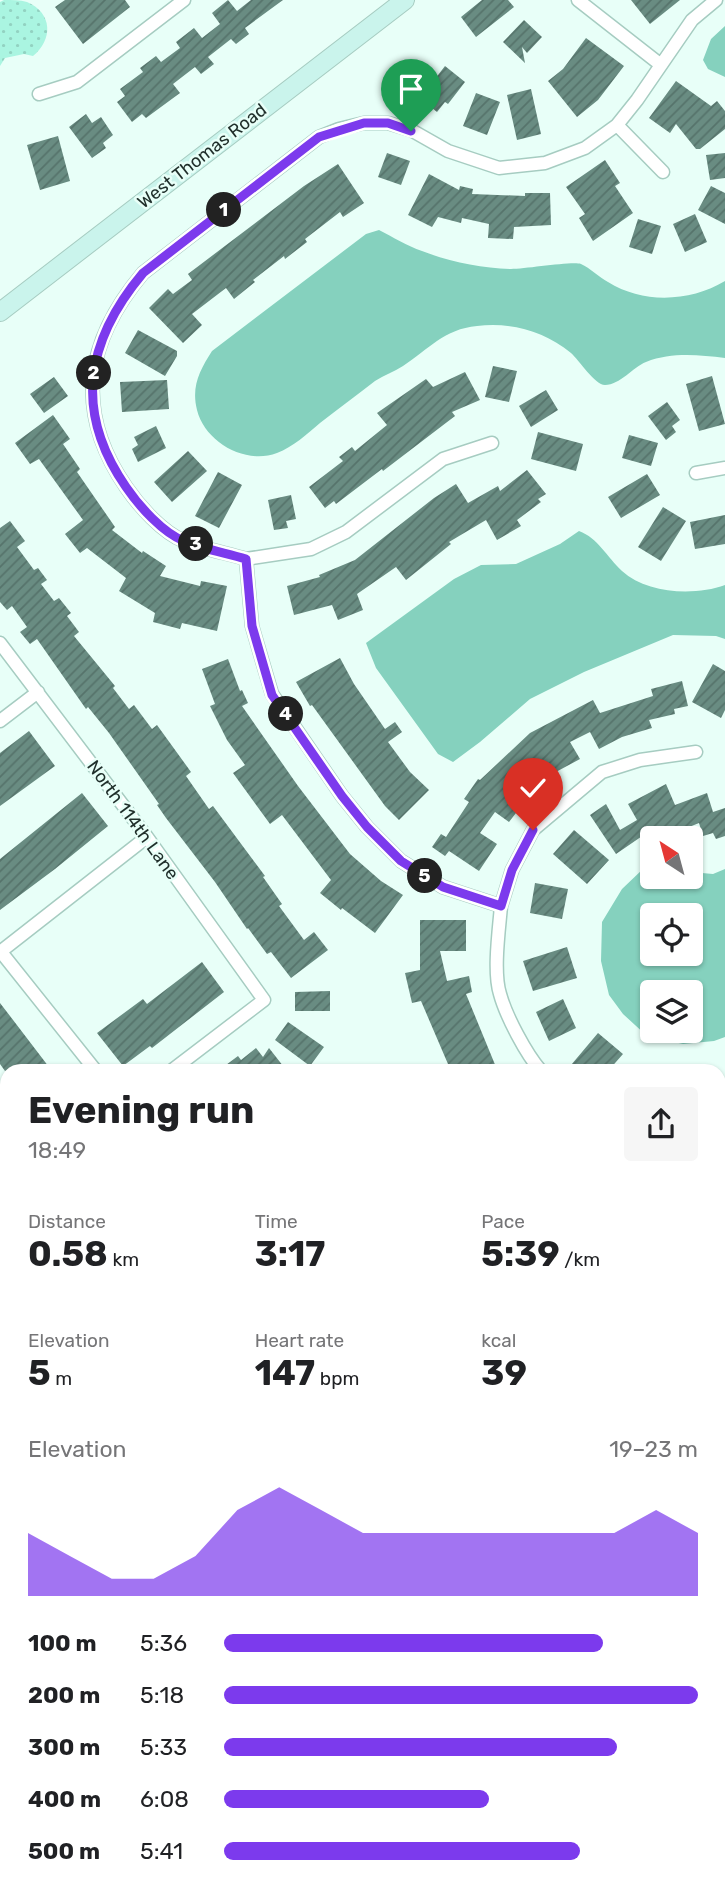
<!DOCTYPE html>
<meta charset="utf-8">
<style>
:root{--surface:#fff;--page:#f6f6f6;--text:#202124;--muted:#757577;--accent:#7c3aed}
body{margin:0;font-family:Rubik,sans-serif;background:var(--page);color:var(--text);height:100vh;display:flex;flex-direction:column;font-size:26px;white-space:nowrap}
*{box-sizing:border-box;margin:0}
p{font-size:23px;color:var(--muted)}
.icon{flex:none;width:38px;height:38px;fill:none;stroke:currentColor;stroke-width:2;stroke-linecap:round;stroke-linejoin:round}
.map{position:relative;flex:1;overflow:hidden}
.panel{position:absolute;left:0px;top:1064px;width:726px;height:831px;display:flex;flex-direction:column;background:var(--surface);border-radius:21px 21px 0 0;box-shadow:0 2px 5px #0004}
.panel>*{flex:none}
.needle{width:46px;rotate:324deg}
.controls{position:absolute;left:640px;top:826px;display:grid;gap:14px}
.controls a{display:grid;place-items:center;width:63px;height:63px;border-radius:7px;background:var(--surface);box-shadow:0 2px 5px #0004;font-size:35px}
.pin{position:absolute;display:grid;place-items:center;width:60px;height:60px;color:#fff;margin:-72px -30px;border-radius:50% 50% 50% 0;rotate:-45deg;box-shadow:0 0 7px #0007}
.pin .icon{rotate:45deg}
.km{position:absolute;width:35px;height:35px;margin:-18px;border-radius:50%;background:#222;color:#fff;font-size:19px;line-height:35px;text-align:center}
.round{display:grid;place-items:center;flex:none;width:74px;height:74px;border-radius:7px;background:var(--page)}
.overview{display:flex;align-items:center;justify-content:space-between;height:119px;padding:0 28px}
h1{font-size:38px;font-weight:700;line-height:52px}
.metrics{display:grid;grid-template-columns:repeat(3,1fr);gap:10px;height:119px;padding:7px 28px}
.metrics div{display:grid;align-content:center}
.metrics b{font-size:35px;font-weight:700}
.metrics small{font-size:19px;font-weight:400}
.metrics p{font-size:19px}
.chart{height:196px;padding:14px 28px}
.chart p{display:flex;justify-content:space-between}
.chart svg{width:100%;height:126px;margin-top:7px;fill:var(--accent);opacity:.7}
ul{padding:0 28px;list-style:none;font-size:23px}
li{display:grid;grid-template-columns:112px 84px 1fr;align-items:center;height:52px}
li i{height:18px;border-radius:9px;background:var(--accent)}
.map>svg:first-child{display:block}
</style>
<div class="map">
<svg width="725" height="1895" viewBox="0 0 725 1895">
<defs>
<pattern id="grass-dots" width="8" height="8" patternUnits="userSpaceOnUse" patternTransform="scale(1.75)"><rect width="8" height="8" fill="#aaf5e1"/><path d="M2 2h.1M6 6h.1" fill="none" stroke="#92d2c1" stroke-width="1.8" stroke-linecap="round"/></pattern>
<pattern id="building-hatch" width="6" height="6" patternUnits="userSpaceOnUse" patternTransform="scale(1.75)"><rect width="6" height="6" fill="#698c82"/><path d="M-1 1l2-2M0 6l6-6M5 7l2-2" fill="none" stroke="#56736b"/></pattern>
</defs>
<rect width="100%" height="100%" fill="#e8fff8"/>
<path fill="#c9f9eb" d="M 0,1799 L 7,1808 L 7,1888 L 66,1888 L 71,1895 L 0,1895 Z"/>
<path fill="url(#grass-dots)" d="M 4,0 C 12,0 20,0 27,2 C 53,13 53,40 33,56 L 24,54 L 5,58 L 0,66 L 0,2 Z"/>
<path fill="#85d1be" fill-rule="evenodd" d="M 725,26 L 725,77 L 708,69 L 703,60 L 711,39 Z
M 379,230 C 393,237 407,246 422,251 C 450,262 482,268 511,269 C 526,269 572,261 581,264 C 590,268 599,277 608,282 C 643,304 690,302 725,281 L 725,358 C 698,355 672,352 646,362 C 633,367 620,385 605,385 C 595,385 579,360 571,353 C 544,331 511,322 477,326 C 444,329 429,349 403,366 C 394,372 384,375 375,381 C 357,395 338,409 320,423 C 307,434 293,447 277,453 C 245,465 205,442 197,410 C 191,386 200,370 212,351 L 366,234 Z
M 579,531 C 598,538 607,557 622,571 C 647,594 695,596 725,585 L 725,639 L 716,636 L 673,635 L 584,672 L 530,699 L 480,742 L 453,762 L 438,754 L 376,668 L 366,643 L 454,579 L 481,565 L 516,564 L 560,544 Z
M 644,868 L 653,868 L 653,877 L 691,877 L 691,872 L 713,874 L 725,869 L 725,1037 L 714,1041 L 683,1044 L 647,1036 L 623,1014 L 609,995 L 601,961 L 602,922 L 622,889 ZM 691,915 L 691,954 L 653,954 L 653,915 ZM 653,992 L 691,992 L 691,1031 L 653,1031 Z"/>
<path fill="url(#building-hatch)" d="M 65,0 L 125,0 L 130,7 L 83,44 L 55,7 Z
M 228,0 L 237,11 L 251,0 L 283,0 L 245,28 L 249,34 L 236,44 L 231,39 L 208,57 L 214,64 L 201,74 L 195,67 L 173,84 L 180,93 L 146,118 L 142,114 L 132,122 L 117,102 L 125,96 L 120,89 L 143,72 L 140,68 L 156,56 L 161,62 L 180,48 L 176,42 L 194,28 L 202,38 L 220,24 L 212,13 Z
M 482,0 L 508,0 L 514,7 L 476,37 L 461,17 Z
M 631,0 L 680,0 L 650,24 Z
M 524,20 L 542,37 L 527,53 L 522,47 L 525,63 L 503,42 Z
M 586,38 L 624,66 L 598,100 L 577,117 L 548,81 L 563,69 Z
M 408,61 L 435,79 L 445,66 L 465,82 L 448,104 L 445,102 L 437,112 L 416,95 L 411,101 L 399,92 L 403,86 L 395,80 Z
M 676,81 L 711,106 L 717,101 L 725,111 L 725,129 L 700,149 L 696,149 L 676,124 L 670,133 L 649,118 Z
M 531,89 L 541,134 L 517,140 L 507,95 Z
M 476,93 L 500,102 L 487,135 L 463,126 Z
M 86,114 L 92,123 L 101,117 L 113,135 L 103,143 L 106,148 L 92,158 L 69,127 Z
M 58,136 L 70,181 L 40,190 L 27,145 Z
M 387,153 L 410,161 L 401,185 L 378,177 Z
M 725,153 L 725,178 L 710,180 L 706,155 Z
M 605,160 L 620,183 L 615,186 L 633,213 L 593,241 L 579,218 L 585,214 L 566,187 Z
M 338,164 L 364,203 L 343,217 L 340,212 L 305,239 L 307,242 L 285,259 L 284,256 L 253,280 L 255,282 L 234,299 L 226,288 L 192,314 L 202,325 L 183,343 L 149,308 L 168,289 L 173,294 L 192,280 L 188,274 L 304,186 Z
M 429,174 L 459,190 L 460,186 L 473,189 L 472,194 L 525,196 L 525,193 L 550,193 L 551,225 L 514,227 L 513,239 L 488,238 L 489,224 L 462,218 L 461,223 L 438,217 L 432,227 L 408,215 Z
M 711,186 L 725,193 L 725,224 L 698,210 Z
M 695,214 L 707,242 L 685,252 L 673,224 Z
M 638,219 L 661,226 L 652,254 L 629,247 Z
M 138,330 L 177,351 L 177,356 L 165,376 L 125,353 Z
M 493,366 L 517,371 L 509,402 L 485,397 Z
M 465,372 L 480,400 L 452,412 L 455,416 L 383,471 L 382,469 L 336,504 L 334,501 L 325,508 L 309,487 L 343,461 L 339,457 L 352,447 L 355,451 L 387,425 L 377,413 L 426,379 L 433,387 Z
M 712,376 L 725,424 L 699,431 L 686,384 Z
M 54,377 L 68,396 L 44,413 L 30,394 Z
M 167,380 L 169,409 L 122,412 L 120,382 Z
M 546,390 L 558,410 L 531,427 L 519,406 Z
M 667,402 L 680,420 L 672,426 L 676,432 L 666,440 L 648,416 Z
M 53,415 L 70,439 L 63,444 L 80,469 L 77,472 L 115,527 L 112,530 L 142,553 L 143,551 L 166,566 L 160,576 L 200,586 L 201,581 L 227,586 L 217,631 L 182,623 L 180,629 L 153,622 L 155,613 L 119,591 L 126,578 L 87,548 L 80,553 L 65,534 L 83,520 L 39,459 L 30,464 L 15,443 Z
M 156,426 L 166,448 L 138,462 L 132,449 L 138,445 L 134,437 Z
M 538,432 L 583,444 L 576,471 L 531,459 Z
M 629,435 L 658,443 L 651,466 L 622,458 Z
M 188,451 L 207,471 L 172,502 L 154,482 Z
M 527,470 L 546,494 L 538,499 L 541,502 L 517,520 L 521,526 L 497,540 L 486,520 L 449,542 L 451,544 L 406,580 L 396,567 L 357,594 L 363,610 L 338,620 L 332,605 L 294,615 L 287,586 L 320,577 L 319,575 L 355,560 L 434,498 L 456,484 L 468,503 L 498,486 L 500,491 Z
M 218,472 L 242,485 L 219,528 L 195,516 Z
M 647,474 L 660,495 L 621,518 L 608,497 Z
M 291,495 L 296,519 L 286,521 L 288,528 L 274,530 L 268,500 Z
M 663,507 L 686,521 L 661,561 L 638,547 Z
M 725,515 L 725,544 L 695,549 L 690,522 Z
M 10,521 L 25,541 L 17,547 L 34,570 L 38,568 L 47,580 L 41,584 L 54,601 L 59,598 L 71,613 L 67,616 L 79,632 L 74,636 L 115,686 L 113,688 L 129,709 L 134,705 L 152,729 L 157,725 L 191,772 L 186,776 L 209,809 L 213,806 L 265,876 L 263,877 L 282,904 L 279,906 L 304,940 L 314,932 L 328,950 L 291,978 L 271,952 L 267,954 L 248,928 L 247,929 L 215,882 L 166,818 L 157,805 L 159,804 L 109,733 L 88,707 L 86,709 L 37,639 L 30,644 L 20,632 L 27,627 L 12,606 L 7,610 L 0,602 L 0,528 Z
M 340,658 L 354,684 L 385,729 L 395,722 L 402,732 L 388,742 L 410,772 L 429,790 L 399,820 L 385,806 L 312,705 L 310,706 L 296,682 Z
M 228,659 L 240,691 L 242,690 L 248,703 L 242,706 L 298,786 L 350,854 L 381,881 L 403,895 L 375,933 L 342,908 L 341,910 L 320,893 L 331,880 L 282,815 L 270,824 L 233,773 L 245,765 L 227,740 L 210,706 L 215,704 L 202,669 Z
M 713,664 L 725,671 L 725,710 L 721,718 L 692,702 Z
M 682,681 L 688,706 L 674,709 L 675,714 L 649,720 L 652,728 L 622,737 L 599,749 L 590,732 L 570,742 L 580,759 L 554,773 L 526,800 L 509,822 L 495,812 L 480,833 L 497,844 L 479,871 L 449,851 L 445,856 L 432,847 L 441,834 L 446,837 L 469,802 L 464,799 L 478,779 L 480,780 L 530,733 L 593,700 L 600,713 L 653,696 L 651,689 Z
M 29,731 L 55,766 L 0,806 L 0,753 Z
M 666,784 L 675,805 L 707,793 L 713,812 L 725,808 L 725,836 L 716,839 L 713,833 L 703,836 L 699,823 L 662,838 L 654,838 L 651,830 L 616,854 L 590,815 L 606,804 L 620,830 L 637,820 L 628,804 Z
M 82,793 L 108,826 L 55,869 L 0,910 L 0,859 Z
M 574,830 L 609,860 L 587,884 L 553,854 Z
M 535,883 L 568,889 L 562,919 L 530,913 Z
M 420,920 L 466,920 L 466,951 L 440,951 L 447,981 L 469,976 L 472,992 L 466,994 L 496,1067 L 487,1071 L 451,1071 L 421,1001 L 412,1003 L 405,973 L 420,970 Z
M 567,947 L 577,978 L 533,991 L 523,961 Z
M 202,962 L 224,992 L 152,1048 L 150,1046 L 123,1066 L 97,1033 L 143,999 L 147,1004 Z
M 330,991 L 330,1011 L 295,1011 L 295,992 Z
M 563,999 L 576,1028 L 549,1041 L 536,1012 Z
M 0,1003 L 10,1016 L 52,1071 L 5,1071 L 0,1064 Z
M 288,1022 L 324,1047 L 310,1066 L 275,1040 Z
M 598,1033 L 623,1054 L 608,1071 L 566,1071 Z
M 256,1048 L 263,1057 L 269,1048 L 287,1071 L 218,1071 L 238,1056 L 241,1060 Z"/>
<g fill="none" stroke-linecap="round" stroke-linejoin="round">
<g stroke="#a6ccc1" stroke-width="15">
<path id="minor" d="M 578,0 L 661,65
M 39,94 L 77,82 L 184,0
M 617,125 L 663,172
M 696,473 L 725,468
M 246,559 L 311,549 L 346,532 L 443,459 L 492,443
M 0,643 L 147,837 L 264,1000 L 171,1071
M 0,721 L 38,692
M 501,906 L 512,870 L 533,830 L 602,772 L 640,760 L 696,752
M 0,952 L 147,837
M 1,952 L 96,1071
M 541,1071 C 526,1054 506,1016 500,994 C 493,972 499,930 501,906 L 443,887 L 401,861 L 367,827 L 342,796 L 272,694 L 252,626 L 246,559 C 226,553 203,549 184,541 C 163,533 139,506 126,487 C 74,411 85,342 143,273 L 319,137 L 339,129 L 364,123 L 388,123 L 411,130 L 448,151 L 499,168 L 545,163 L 585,148 L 617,125 L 637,100 L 692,20 L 716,0
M 719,1146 L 725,1146
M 719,1308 L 725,1316
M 0,1433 L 7,1428
M 0,1550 L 7,1559
M 719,1716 L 725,1712
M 704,1888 L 712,1893 L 724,1894 L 724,1873 L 719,1862
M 485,1895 L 494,1888"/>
</g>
<g stroke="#a6ccc1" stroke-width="20">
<path id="secondary" d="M 0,312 L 405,0
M 0,1760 L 7,1770
M 94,1888 L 99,1895"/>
</g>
<use href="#minor" stroke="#fff" stroke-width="12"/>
<use href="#secondary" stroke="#caf4ec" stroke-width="18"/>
</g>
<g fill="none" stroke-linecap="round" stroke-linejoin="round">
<g stroke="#fff" stroke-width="14">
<path id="route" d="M 411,131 L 388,123 L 364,123 L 319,137 L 143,273 C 85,342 74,412 126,487 C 139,506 163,533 184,541 C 203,549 226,553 246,559 L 252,626 L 272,695 L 342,796 L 367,827 L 401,861 L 443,887 L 501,906 L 512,870 L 533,830"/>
</g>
<use href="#route" stroke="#7c3aed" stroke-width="9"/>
</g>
<g text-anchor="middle" stroke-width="5" stroke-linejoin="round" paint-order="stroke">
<g font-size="18" fill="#1f2e2a" stroke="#e8fff8">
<text transform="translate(202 156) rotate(-38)" y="6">West Thomas Road</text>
<text transform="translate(133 820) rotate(54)" y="6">North 114th Lane</text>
</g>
</g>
</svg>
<div class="controls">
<a><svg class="needle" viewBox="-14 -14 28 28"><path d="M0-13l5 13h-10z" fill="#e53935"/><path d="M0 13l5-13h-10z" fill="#757577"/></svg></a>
<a><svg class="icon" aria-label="locate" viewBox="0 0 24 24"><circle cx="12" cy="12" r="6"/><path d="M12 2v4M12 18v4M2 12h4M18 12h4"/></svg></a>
<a><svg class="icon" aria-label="layers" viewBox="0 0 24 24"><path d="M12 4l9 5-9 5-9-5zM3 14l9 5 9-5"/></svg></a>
</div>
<div class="pin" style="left:411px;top:131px;background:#1e9e55"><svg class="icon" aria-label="arrive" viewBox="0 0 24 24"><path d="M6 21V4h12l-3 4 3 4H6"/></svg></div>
<div class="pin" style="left:533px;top:830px;background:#d93025"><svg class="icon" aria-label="check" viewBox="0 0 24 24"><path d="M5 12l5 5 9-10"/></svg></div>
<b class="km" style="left:224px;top:210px">1</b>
<b class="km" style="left:94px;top:373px">2</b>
<b class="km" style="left:196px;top:544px">3</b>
<b class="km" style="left:286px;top:714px">4</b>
<b class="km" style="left:425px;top:876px">5</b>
<section class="panel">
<div class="overview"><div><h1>Evening run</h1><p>18:49</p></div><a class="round"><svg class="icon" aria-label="share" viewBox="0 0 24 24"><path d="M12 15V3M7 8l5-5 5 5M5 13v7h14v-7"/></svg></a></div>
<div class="metrics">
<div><p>Distance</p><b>0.58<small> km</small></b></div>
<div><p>Time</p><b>3:17</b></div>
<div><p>Pace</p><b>5:39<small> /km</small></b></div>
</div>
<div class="metrics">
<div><p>Elevation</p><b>5<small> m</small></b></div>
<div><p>Heart rate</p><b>147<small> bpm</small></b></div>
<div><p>kcal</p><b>39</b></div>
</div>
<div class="chart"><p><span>Elevation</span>19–23 m</p>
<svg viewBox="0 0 160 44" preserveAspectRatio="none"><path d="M0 44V22L10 30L20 38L30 38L40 30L50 14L60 6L70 14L80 22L90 22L100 22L110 22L120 22L130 22L140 22L150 14L160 22V44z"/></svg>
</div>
<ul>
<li><b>100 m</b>5:36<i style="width:80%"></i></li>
<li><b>200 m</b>5:18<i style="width:100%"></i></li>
<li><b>300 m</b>5:33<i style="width:83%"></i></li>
<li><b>400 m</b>6:08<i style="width:56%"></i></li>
<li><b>500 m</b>5:41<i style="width:75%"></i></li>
</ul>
</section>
</div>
